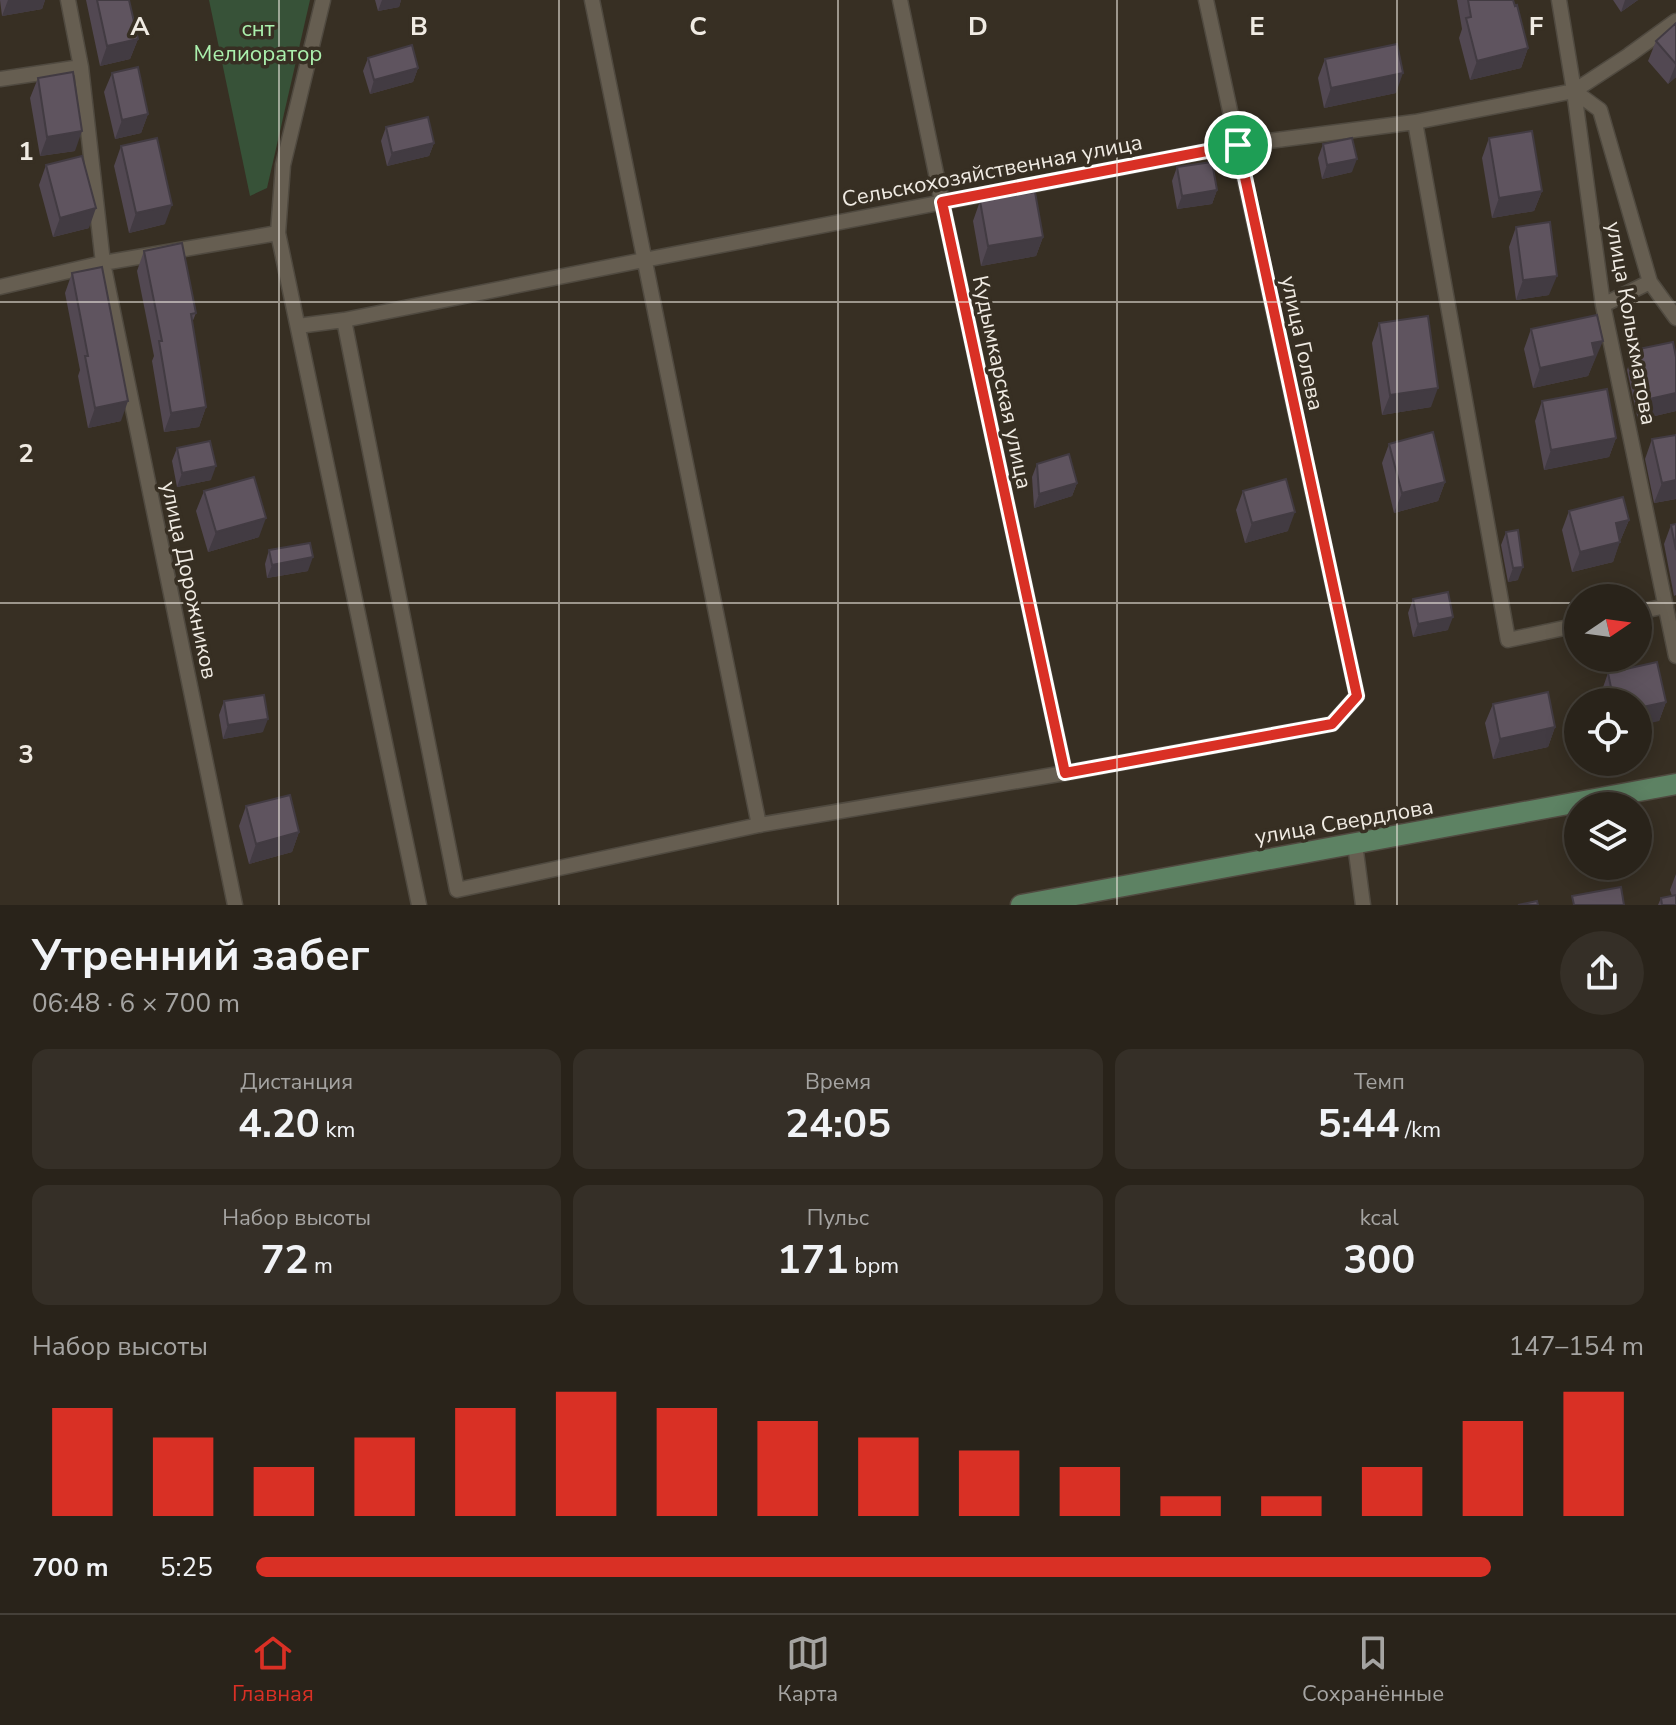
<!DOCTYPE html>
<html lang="ru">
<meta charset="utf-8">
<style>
:root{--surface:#29231a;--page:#352f27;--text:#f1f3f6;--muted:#a5a4a2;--line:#454039;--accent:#d93025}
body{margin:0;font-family:"Nunito Sans",sans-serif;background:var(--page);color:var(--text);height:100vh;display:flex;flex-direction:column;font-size:30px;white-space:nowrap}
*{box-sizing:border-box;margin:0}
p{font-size:26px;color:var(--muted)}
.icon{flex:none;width:44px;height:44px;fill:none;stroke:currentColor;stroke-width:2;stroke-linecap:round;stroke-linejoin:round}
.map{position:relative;height:905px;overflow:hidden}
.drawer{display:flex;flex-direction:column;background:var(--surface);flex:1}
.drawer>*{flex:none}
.needle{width:52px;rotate:77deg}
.buttons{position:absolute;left:1564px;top:584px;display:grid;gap:16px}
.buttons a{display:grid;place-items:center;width:88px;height:88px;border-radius:50%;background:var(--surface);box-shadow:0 4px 20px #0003,0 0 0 2px var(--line);font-size:40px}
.pin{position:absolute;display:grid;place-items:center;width:68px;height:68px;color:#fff;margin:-34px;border:4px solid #fff;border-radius:50%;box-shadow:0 2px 8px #0007}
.round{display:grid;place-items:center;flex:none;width:84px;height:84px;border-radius:42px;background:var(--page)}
.summary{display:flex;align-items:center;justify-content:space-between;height:136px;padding:0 32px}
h1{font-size:44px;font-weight:700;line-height:60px}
.figures{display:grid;grid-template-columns:repeat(3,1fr);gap:12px;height:136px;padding:8px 32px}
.figures div{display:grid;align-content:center;border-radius:16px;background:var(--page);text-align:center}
.figures b{font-size:40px;font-weight:700}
.figures small{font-size:22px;font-weight:400}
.figures p{font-size:22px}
.chart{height:224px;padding:16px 32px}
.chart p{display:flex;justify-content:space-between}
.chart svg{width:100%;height:144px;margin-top:8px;stroke:var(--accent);stroke-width:6}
ul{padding:0 32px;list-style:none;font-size:26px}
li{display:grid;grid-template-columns:128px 96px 1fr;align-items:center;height:60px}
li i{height:20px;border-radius:10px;background:var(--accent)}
.dock{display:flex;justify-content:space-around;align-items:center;height:112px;border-top:2px solid var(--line);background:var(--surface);font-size:22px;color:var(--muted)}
.dock a{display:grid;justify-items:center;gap:4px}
.dock .on{color:var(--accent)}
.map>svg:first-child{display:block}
</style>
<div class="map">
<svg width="1676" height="905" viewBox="0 0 1676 905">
<rect width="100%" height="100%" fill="#372f23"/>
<path fill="#375238" d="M 209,0 L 310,0 L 267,188 L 250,196 Z"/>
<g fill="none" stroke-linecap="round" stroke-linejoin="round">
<g stroke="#504a40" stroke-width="17">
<path id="minor" d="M 68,0 L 81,67 L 103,263 L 235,905
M 323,0 L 283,165 L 278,233 L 419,905
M 592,0 L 759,825
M 900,0 L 942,202 L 1065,773
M 1559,0 L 1574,91 L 1600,110 L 1650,282 L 1676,318
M 0,79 L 81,67
M 1574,91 L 1603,305 L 1676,656
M 1415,122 L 1508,640 L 1578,625
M 0,287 L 103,263 L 278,233
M 1603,305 L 1650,282
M 344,320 L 457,890 L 759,825 L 1065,773 L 1332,724 L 1357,696 L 1206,0
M 298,326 L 344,320 L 644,260 L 1238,145 L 1415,122 L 1574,91 L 1629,55 L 1676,21
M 1638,612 L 1666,606
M 1355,844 L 1363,905"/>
</g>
<g stroke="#504a40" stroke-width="23">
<path id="secondary" d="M 1021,905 L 1676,784"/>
</g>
<use href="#minor" stroke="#665e51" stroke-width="14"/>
<use href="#secondary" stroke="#5d8263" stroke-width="20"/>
</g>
<path fill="#524852" d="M 0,0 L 45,0 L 42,9 L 2,16 Z
M 86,0 L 129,0 L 138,39 L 130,59 L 100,66 Z
M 375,0 L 401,0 L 399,7 L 378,11 Z
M 1457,0 L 1513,0 L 1528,48 L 1521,68 L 1470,80 L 1459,38 L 1462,29 Z
M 1613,0 L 1638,0 L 1621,12 Z
M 1676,23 L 1676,77 L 1668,84 L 1648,61 L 1656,41 Z
M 368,58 L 418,68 L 413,82 L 370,94 L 363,71 Z
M 1325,59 L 1396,93 L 1324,108 L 1318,78 Z
M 112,73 L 148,114 L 141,133 L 115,139 L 104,92 Z
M 38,78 L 75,151 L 40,156 L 30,98 Z
M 386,127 L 434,143 L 429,156 L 387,166 L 381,141 Z
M 1489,138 L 1542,191 L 1534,211 L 1492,218 L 1482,158 Z
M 1323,144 L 1352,172 L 1322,179 L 1318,158 Z
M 121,146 L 165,224 L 129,233 L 114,166 Z
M 46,165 L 89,228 L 53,237 L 39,185 Z
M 1177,167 L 1217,190 L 1212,204 L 1177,209 L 1172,181 Z
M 980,201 L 1043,237 L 1036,256 L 981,266 L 973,221 Z
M 1516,227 L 1549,295 L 1516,300 L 1509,247 Z
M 144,251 L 196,313 L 192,323 L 206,407 L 199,427 L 164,432 L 152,361 L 154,356 L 137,271 Z
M 72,273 L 121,421 L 88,428 L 78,376 L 80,370 L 65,293 Z
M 1379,323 L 1431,407 L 1382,415 L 1372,343 Z
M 1531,329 L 1595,361 L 1594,361 L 1588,376 L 1533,388 L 1524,349 Z
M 1634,350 L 1676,357 L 1676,411 L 1638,420 L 1627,370 Z
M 1542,401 L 1616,438 L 1609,457 L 1544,470 L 1535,421 Z
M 1652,439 L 1676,499 L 1654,503 L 1645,459 Z
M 1389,444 L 1445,482 L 1438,501 L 1394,513 L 1382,463 Z
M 177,448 L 211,480 L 177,487 L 172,461 Z
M 1037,464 L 1077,483 L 1072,496 L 1034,508 L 1032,477 Z
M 204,491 L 259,537 L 208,552 L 196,511 Z
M 1243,491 L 1288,531 L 1245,543 L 1236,510 Z
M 1569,511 L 1629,520 L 1621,539 L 1620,540 L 1613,562 L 1572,572 L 1562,530 Z
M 1676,524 L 1676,595 L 1674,596 L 1664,544 L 1671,525 Z
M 1506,532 L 1518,580 L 1508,582 L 1501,545 Z
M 269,550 L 308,571 L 267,578 L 265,564 Z
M 1413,599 L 1448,630 L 1413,637 L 1408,613 Z
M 1608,673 L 1666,702 L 1659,721 L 1638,702 L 1603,702 L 1601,693 Z
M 224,701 L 263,732 L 223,739 L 219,715 Z
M 1493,704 L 1555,727 L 1548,747 L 1493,759 L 1485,723 Z
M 246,806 L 299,832 L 292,852 L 249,864 L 239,826 Z
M 1676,874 L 1676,905 L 1658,905 L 1661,898 L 1672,896 L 1670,890 Z"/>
<path fill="#423b42" d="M 8,0 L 45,0 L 42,9 L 2,16 Z
M 382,0 L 401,0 L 399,7 L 378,11 Z
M 1625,0 L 1638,0 L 1621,12 Z
M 138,39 L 130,59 L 100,66 L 107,46 Z
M 1528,48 L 1521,68 L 1470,80 L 1477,61 Z
M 1676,64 L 1676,77 L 1668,84 Z
M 418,68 L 413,82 L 370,94 L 374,80 Z
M 1403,73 L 1396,93 L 1324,108 L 1331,88 Z
M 148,114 L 141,133 L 115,139 L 122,120 Z
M 82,131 L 75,151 L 40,156 L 47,137 Z
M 434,143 L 429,156 L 387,166 L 392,153 Z
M 1357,159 L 1352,172 L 1322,179 L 1327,165 Z
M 1217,190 L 1212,204 L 1177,209 L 1182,196 Z
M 1542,191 L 1534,211 L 1492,218 L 1499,198 Z
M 172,205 L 165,224 L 129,233 L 136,213 Z
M 96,208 L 89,228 L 53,237 L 60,218 Z
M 1043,237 L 1036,256 L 981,266 L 988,246 Z
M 1557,276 L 1549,295 L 1516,300 L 1523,280 Z
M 1603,341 L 1588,376 L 1533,388 L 1540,368 L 1592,343 Z
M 1438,388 L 1431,407 L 1382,415 L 1390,395 Z
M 1676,393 L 1676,411 L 1638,420 L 1645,400 Z
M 128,401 L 121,421 L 88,428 L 95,408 Z
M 206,407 L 199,427 L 164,432 L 171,413 Z
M 1616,438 L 1609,457 L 1544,470 L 1551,450 Z
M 216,466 L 211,480 L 177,487 L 182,473 Z
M 1676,480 L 1676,499 L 1654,503 L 1662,483 Z
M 1445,482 L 1438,501 L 1394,513 L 1402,493 Z
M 1077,483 L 1072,496 L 1034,508 L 1039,494 Z
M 1295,512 L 1288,531 L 1245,543 L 1252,523 Z
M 266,518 L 259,537 L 208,552 L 216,532 Z
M 1629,520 L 1621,539 L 1609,543 L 1616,523 Z
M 1620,542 L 1613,562 L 1572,572 L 1580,552 Z
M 313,557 L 308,571 L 267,578 L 272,565 Z
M 1523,567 L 1518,580 L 1508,582 L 1513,568 Z
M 1453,617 L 1448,630 L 1413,637 L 1418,624 Z
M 1666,702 L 1659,721 L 1638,726 L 1638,708 Z
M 268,719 L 263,732 L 223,739 L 228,725 Z
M 1555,727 L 1548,747 L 1493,759 L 1500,739 Z
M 299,832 L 292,852 L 249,864 L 256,844 Z"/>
<path fill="#5f545f" stroke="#423b42" stroke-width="2" d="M 97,0 L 129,0 L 138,39 L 107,46 Z
M 1468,0 L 1513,0 L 1515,6 L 1517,5 L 1528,48 L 1477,61 L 1466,18 L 1471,17 Z
M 1676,23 L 1676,64 L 1656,41 Z
M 1397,44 L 1403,73 L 1331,88 L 1325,59 Z
M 412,45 L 418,68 L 374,80 L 368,58 Z
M 138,67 L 148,114 L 122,120 L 112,73 Z
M 73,72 L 82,131 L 47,137 L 38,78 Z
M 428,117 L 434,143 L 392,153 L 386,127 Z
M 1532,131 L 1542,191 L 1499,198 L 1489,138 Z
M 157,138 L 172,205 L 136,213 L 121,146 Z
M 1352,138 L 1357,159 L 1327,165 L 1323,144 Z
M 82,156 L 96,208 L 60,218 L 46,165 Z
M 1212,162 L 1217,190 L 1182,196 L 1177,167 Z
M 1035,192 L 1043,237 L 988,246 L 980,201 Z
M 1550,222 L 1557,276 L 1523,280 L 1516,227 Z
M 182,243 L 196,313 L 191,314 L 206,407 L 171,413 L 159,341 L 162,341 L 144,251 Z
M 102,267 L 128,401 L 95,408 L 85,356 L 88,356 L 72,273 Z
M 1597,315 L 1603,341 L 1592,343 L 1595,356 L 1540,368 L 1531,329 Z
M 1428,316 L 1438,388 L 1390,395 L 1379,323 Z
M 1673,342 L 1676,357 L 1676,393 L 1645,400 L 1634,350 Z
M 1607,389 L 1616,438 L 1551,450 L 1542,401 Z
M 1433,432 L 1445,482 L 1402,493 L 1389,444 Z
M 1676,435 L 1676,480 L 1662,483 L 1652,439 Z
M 210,441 L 216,466 L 182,473 L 177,448 Z
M 1069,454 L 1077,483 L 1039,494 L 1037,464 Z
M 254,477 L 266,518 L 216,532 L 204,491 Z
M 1286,479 L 1295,512 L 1252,523 L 1243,491 Z
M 1623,497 L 1629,520 L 1616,523 L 1620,542 L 1580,552 L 1569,511 Z
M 1676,524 L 1676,550 L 1671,525 Z
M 1518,530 L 1523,567 L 1513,568 L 1506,532 Z
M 310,543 L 313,557 L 272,565 L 269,550 Z
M 1448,592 L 1453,617 L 1418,624 L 1413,599 Z
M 1657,662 L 1666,702 L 1638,708 L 1638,702 L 1614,702 L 1608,673 Z
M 1548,692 L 1555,727 L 1500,739 L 1493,704 Z
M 264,695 L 268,719 L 228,725 L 224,701 Z
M 290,795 L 299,832 L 256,844 L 246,806 Z
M 1621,887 L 1624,905 L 1574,905 L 1572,896 Z
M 1676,895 L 1676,905 L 1662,905 L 1661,898 Z
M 1537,901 L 1538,905 L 1518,905 Z"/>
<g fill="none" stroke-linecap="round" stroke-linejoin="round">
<g stroke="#fff" stroke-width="16">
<path id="route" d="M 1238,145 L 1357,696 L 1332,724 L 1065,773 L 942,202 Z"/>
</g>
<use href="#route" stroke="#d93025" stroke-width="10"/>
</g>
<path fill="none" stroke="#f0ebe3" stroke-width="2" stroke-opacity="0.55" d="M 279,0 L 279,905M 559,0 L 559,905M 838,0 L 838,905M 1117,0 L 1117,905M 1397,0 L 1397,905M 0,302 L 1676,302M 0,603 L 1578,603M 1638,603 L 1676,603"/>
<g text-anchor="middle" stroke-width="7" stroke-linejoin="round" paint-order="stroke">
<g font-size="22" fill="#abf0ad" stroke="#372f23">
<text x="258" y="36">снт<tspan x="258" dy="25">Мелиоратор</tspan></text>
</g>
<g font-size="22" fill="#f0ebe3" stroke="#372f23">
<text transform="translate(992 170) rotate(-11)" y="8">Сельскохозяйственная улица</text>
<text transform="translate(1632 323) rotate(80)" y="8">улица Колыхматова</text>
<text transform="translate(1303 343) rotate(78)" y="8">улица Голева</text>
<text transform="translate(1003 382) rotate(78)" y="8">Кудымкарская улица</text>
<text transform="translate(190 580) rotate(78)" y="8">улица Дорожников</text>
<text transform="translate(1344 821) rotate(-10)" y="8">улица Свердлова</text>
</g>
</g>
<g font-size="26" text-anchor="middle" font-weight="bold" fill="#f0ebe3" stroke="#372f23" stroke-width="7" stroke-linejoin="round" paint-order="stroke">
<text x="140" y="35">A</text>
<text x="419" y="35">B</text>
<text x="698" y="35">C</text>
<text x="978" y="35">D</text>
<text x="1257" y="35">E</text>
<text x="1536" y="35">F</text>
<text x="26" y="160">1</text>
<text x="26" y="462">2</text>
<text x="26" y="763">3</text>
</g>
</svg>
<div class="buttons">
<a><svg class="needle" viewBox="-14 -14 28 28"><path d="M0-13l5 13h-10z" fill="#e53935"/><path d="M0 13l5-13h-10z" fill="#a5a4a2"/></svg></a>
<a><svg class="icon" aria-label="locate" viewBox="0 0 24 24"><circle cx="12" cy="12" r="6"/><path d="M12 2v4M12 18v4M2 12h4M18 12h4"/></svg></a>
<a><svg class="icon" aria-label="layers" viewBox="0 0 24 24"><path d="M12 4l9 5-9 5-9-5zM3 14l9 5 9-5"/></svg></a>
</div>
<div class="pin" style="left:1238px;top:145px;background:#1e9e55"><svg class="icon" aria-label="arrive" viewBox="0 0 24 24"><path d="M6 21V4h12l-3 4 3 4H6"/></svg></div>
</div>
<section class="drawer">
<div class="summary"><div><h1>Утренний забег</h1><p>06:48 · 6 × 700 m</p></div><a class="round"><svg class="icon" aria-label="share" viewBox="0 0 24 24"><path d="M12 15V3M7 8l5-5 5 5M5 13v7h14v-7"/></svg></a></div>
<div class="figures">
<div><p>Дистанция</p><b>4.20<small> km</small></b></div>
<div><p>Время</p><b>24:05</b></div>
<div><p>Темп</p><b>5:44<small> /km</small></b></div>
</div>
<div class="figures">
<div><p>Набор высоты</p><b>72<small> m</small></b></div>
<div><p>Пульс</p><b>171<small> bpm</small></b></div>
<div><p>kcal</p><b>300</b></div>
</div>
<div class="chart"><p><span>Набор высоты</span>147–154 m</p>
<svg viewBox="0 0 160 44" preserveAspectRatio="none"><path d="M5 44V11M15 44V20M25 44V29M35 44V20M45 44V11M55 44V6M65 44V11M75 44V15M85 44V20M95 44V24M105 44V29M115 44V38M125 44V38M135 44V29M145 44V15M155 44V6"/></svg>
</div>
<ul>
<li><b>700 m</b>5:25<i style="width:89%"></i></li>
</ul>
</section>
<nav class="dock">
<a class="on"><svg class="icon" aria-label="home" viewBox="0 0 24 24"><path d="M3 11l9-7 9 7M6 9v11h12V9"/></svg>Главная</a>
<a><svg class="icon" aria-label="map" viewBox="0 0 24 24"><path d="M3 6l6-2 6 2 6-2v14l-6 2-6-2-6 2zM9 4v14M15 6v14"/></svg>Карта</a>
<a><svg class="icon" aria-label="saved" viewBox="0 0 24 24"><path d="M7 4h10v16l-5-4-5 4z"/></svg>Сохранённые</a>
</nav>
